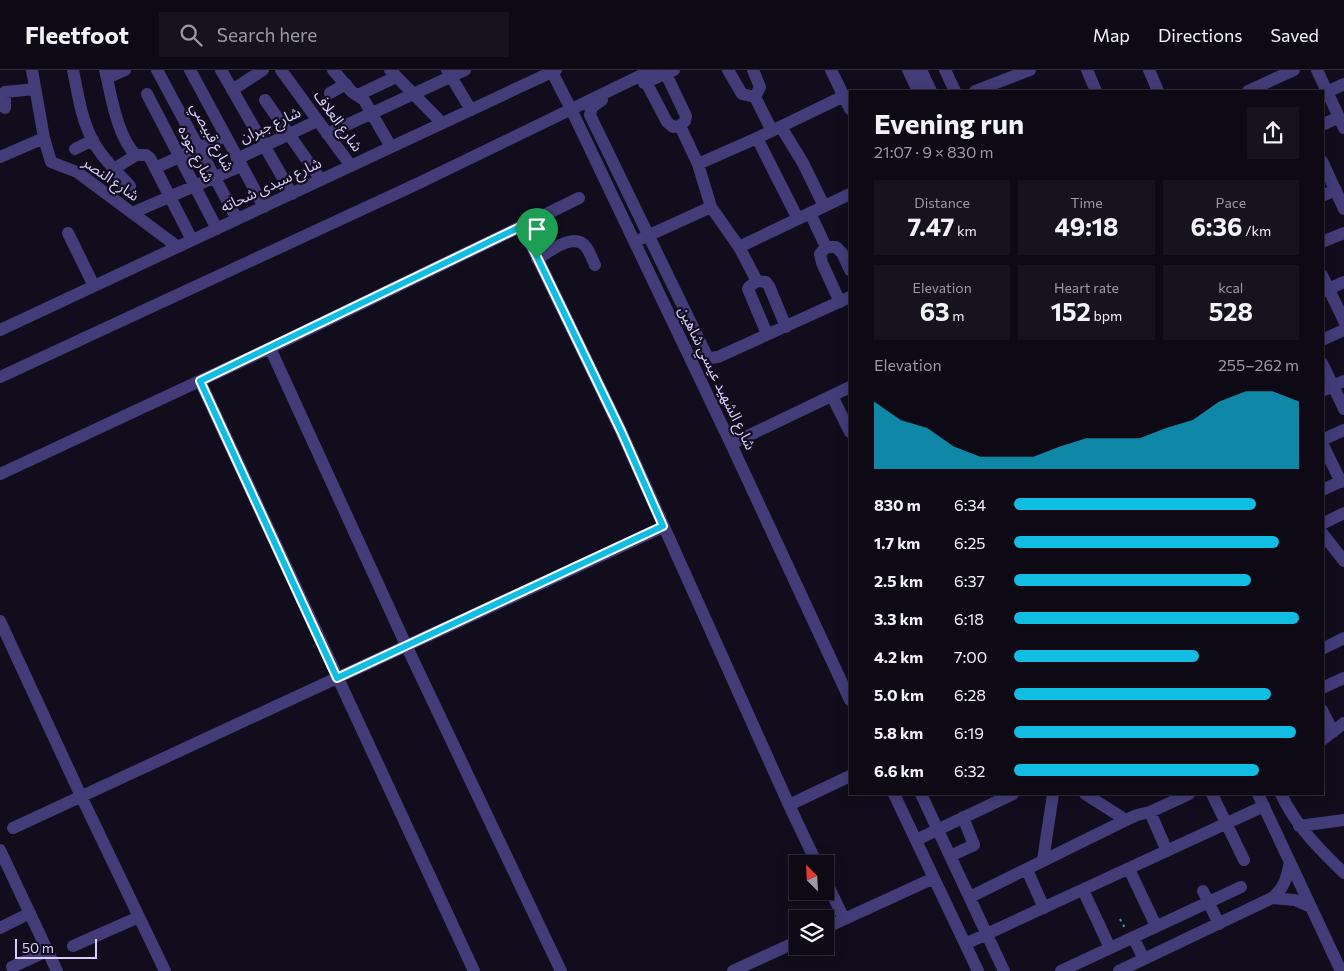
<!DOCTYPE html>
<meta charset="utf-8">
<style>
:root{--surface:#0d0a16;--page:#16131f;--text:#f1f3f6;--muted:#9a9aa1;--line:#2d2b35;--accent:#11bde3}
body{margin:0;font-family:Commissioner,"Noto Sans Arabic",sans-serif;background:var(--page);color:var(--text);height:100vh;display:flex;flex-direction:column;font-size:19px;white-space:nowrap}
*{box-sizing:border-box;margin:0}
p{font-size:16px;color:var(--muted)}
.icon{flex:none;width:28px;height:28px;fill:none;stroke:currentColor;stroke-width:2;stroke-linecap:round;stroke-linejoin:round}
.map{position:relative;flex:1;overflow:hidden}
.details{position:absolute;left:849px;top:20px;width:475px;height:705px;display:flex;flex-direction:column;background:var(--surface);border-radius:0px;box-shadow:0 2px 12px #0003,0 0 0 1px var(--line)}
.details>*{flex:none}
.needle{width:32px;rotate:336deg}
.tools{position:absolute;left:789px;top:785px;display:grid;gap:10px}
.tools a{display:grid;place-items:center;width:45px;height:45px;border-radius:0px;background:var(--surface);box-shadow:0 2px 12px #0003,0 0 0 1px var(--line);font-size:25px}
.scale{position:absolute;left:15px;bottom:12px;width:82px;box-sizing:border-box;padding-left:5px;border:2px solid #d7cefb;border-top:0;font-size:14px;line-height:18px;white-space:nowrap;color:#d7cefb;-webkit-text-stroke:4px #110d1d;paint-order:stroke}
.pin{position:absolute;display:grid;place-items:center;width:42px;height:42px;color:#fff;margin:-51px -21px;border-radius:50% 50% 50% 0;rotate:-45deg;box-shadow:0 0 5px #0007}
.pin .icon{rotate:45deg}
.round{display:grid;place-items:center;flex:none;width:52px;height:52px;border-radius:0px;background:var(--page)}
.head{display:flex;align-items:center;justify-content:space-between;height:85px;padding:0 25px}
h1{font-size:28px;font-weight:700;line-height:38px}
.metrics{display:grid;grid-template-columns:repeat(3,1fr);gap:8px;height:85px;padding:5px 25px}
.metrics div{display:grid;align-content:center;border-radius:0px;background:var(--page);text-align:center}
.metrics b{font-size:25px;font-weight:700}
.metrics small{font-size:14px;font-weight:400}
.metrics p{font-size:14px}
.chart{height:140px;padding:10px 25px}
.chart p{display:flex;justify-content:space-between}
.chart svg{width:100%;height:90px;margin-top:5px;fill:var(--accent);opacity:.7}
ul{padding:0 25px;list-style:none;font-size:16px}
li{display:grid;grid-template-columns:80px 60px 1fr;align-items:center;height:38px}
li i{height:12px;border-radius:6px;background:var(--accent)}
header{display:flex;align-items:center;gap:30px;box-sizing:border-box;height:70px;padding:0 25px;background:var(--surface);border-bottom:1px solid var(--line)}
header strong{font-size:24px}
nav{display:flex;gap:28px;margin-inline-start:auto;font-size:18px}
.search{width:350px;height:45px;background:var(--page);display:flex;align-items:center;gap:12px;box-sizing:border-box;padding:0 18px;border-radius:0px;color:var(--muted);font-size:19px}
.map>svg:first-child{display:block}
</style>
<header>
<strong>Fleetfoot</strong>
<div class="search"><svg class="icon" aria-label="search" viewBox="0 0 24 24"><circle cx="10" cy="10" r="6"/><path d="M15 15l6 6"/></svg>Search here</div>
<nav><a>Map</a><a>Directions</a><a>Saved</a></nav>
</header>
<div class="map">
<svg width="1344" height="901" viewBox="0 0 1344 901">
<rect width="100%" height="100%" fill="#110d1d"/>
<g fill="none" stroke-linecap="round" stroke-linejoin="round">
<path stroke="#36a4a7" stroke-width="2" stroke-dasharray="2.5 4" stroke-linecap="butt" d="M 1120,849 L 1125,858"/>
<path stroke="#433c79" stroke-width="12" d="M 32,0 L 44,68 L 51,92 L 77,102 L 178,177
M 73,0 C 78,24 81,49 93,71 C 102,88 117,102 130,116
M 105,0 C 111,24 117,67 136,85 L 146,85 L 150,88 L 192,170
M 157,0 L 237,149
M 190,0 L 264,137
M 221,0 L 292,124
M 281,0 L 351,96
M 333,0 L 352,22 L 364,30 L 391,77
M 390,0 L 442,53
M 447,0 L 471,40
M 728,0 L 742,24 L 755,27 L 760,17 L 753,0
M 831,0 L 850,39
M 908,0 L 918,21
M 921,0 L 931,21
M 945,0 L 955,21
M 1087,0 L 1096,21
M 1149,0 L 1158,21
M 1317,0 L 1344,58
M 552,2 L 571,39 L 731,374 L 850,630
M 107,8 L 125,0
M 646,12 L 667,52 L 673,57 L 680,56 L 685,51 L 686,46 L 666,4
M 644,13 L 674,0
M 232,20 L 263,0
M 975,21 L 1030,0
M 1248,21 L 1294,0
M 1327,22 L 1344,14
M 330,23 L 346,14
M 147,24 L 217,159
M 358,25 L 396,7
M 755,27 L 772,61
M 265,30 L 321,110
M 602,30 L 592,37 L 590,45 L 707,286 L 710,288 L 718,287 L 850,227
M 5,38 L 5,22 L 35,19
M 1322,55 L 1339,47
M 781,57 L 803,93 L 824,136
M 327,64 L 465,0
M 757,68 L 798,149
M 75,79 L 93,70
M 0,87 L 44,68
M 237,89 L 317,51
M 1322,91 L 1344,139
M 698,94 L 757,68 L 844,26
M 155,98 L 225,66
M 114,99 L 136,85
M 1322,126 L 1336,120
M 711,137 L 739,177 L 757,211
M 132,143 L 241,96
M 810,143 L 826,177
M 522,156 L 579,128
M 68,163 L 94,216
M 643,168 L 711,137 L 698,94 L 680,56
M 1322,172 L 1344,163
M 739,177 L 850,124
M 537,189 C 549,182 574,161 586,177 C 590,182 592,189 595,195
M 1322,205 L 1344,251
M 1322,222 L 1344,212
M 840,232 L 822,193 L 820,184 L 826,177 L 836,177 L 842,183 L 850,200
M 0,260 L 556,0
M 767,264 L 748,219 L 749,217 L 757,211 L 766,212 L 769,216 L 786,257
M 1322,270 L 1344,260
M 270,278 L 406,575 L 561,901
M 1322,293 L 1344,339
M 0,307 L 419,113 L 652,0
M 200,311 L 474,901
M 1322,321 L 1344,311
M 832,326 L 850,362
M 1322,370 L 1344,360
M 1322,373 L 1341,412
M 731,374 L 850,317
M 0,404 L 270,278 L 522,156 L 621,361 L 789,735 L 817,794
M 1322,420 L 1344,410
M 1322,454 L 1344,443
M 1322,463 L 1344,491
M 0,551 L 81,726 L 165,901
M 1322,579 L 1344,568
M 1322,618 L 1344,608
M 1322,640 L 1333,662
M 1322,670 L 1344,653
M 894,724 L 978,901
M 921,724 L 1004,901
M 1085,724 L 1126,750
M 1212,724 L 1244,790
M 1258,724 L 1341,901
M 1281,724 C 1296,756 1319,779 1344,803
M 789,735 L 850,706
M 1150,742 L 1167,781
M 1299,756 L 1344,750
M 13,758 L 663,457
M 916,770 L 1013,724
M 0,780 L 57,901
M 950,786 L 974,775 L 963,747
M 1043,790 L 1053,724
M 1129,799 L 1156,856
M 1027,800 L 1044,838
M 825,809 L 844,849
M 1083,820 L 1110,878
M 1203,821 L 1219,854
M 970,827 L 1126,750 L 1137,745 L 1150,742 L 1189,724
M 1272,828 L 1295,830 L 1311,837
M 0,858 L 30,843
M 825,858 L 934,808
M 1133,867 L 1144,889
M 965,874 L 1264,736
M 73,876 L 139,847
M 12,897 L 47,881
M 733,901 L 798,871
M 1061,901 L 1241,817
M 1119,901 L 1272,828 C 1285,818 1287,806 1290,792"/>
</g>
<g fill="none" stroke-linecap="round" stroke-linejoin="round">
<g stroke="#fff" stroke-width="10">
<path id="route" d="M 522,156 L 621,361 L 663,456 L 337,608 L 200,311 Z"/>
</g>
<use href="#route" stroke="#11bde3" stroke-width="6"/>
</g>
<g text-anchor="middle" stroke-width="4.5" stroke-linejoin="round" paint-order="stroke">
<g font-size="15" fill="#d7cefb" stroke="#110d1d">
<text transform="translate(338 51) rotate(54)" y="5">شارع العلاف</text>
<text transform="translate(270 55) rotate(-25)" y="5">شارع جبران</text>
<text transform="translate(212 67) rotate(62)" y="5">شارع قبيصي</text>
<text transform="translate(196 84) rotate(63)" y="5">شارع جوده</text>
<text transform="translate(111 109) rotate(35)" y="5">شارع النصر</text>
<text transform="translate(271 115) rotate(-25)" y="5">شارع سيدى شحاته</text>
<text transform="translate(717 308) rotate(64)" y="5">شارع الشهيد عيسي شاهين</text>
</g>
</g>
</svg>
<div class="tools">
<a><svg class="needle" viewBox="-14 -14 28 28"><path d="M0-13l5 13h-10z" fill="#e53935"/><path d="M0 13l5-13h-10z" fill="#9a9aa1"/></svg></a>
<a><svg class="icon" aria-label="layers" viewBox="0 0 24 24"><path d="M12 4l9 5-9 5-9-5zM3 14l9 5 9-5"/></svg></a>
</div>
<div class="scale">50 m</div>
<div class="pin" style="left:537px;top:189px;background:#1e9e55"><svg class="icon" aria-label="arrive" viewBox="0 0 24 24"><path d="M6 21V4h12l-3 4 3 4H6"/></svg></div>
<section class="details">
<div class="head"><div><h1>Evening run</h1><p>21:07 · 9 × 830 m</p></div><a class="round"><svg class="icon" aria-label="share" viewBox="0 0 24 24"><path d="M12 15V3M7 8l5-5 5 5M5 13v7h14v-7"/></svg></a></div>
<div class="metrics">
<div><p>Distance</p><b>7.47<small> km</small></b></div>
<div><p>Time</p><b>49:18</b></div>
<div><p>Pace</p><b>6:36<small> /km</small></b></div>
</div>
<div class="metrics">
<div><p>Elevation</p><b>63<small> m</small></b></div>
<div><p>Heart rate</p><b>152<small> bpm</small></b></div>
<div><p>kcal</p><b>528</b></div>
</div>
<div class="chart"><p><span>Elevation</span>255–262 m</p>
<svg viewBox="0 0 160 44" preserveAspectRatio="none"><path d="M0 44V11L10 20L20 24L30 33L40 38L50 38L60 38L70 33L80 29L90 29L100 29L110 24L120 20L130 11L140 6L150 6L160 11V44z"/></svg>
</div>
<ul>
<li><b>830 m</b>6:34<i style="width:85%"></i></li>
<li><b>1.7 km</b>6:25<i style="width:93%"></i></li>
<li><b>2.5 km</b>6:37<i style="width:83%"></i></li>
<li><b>3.3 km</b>6:18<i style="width:100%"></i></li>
<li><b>4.2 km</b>7:00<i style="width:65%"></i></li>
<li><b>5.0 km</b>6:28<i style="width:90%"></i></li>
<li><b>5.8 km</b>6:19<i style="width:99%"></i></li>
<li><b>6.6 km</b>6:32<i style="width:86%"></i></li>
</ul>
</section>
</div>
